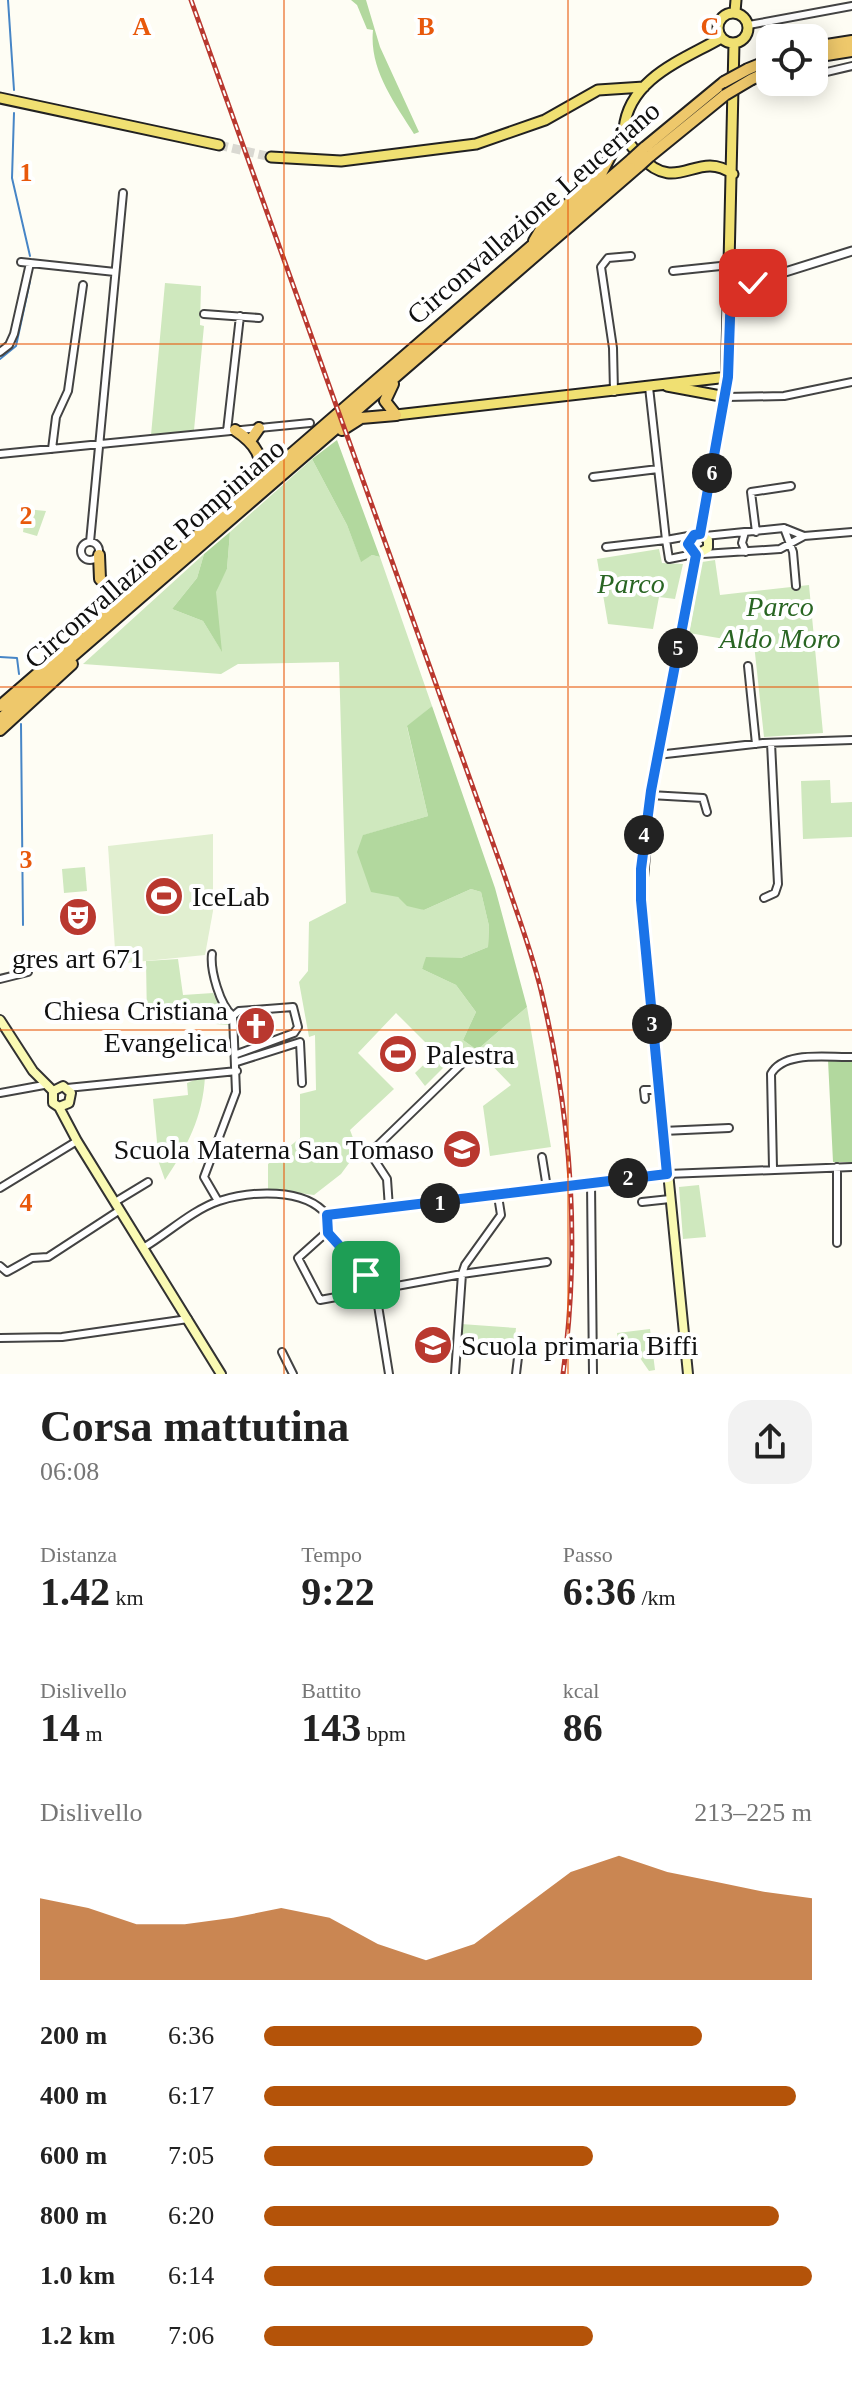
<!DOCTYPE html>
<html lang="it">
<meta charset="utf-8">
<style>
:root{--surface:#fff;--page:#f2f2f2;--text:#222;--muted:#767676;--accent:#b45309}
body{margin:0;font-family:Georgia,serif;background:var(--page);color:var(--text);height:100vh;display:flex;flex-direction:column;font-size:30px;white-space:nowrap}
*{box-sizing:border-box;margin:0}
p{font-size:26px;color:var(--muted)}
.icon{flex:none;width:44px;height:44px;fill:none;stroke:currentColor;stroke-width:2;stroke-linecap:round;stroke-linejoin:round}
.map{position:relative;height:1374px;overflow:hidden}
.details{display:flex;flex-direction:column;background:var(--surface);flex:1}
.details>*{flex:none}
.buttons{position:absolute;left:756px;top:24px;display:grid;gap:16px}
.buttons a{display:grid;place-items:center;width:72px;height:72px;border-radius:16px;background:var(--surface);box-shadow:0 4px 20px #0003;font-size:40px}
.pin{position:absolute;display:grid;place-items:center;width:68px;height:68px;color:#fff;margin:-34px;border-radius:16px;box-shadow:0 4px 12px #0006}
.km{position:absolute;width:40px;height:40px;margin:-20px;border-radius:50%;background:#222;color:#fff;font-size:22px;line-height:40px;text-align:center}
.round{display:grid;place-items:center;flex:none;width:84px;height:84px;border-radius:24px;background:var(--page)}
.summary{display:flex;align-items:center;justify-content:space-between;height:136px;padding:0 40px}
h1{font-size:44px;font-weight:600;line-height:60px}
.stats{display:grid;grid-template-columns:repeat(3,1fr);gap:12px;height:136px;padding:8px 40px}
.stats div{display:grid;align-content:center}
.stats b{font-size:40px;font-weight:600}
.stats small{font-size:22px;font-weight:400}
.stats p{font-size:22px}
.chart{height:224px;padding:16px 40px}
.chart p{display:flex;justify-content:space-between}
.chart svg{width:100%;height:144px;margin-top:8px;fill:var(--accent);opacity:.7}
ul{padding:0 40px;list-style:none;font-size:26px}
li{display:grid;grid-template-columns:128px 96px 1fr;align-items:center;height:60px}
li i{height:20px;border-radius:10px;background:var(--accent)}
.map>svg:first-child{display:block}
</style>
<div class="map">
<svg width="852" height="1374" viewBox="0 0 852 1374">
<rect width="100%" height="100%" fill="#fefdf4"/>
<path fill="#cfe8be" d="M 165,283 L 201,286 L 200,325 L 204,326 L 194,430 L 151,435 Z
M 312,459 L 347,525 L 361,561 L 372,555 L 380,557 L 432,706 L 407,727 L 428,816 L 364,835 L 398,897 L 424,910 L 471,889 L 481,892 L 489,926 L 488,947 L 461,958 L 427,958 L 422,969 L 456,985 L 476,1012 L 463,1040 L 477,1050 L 527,1007 L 551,1147 L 490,1156 L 483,1106 L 511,1085 L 477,1050 L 461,1050 L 425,1086 L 415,1073 L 436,1053 L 396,1013 L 358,1053 L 394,1089 L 350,1130 L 358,1151 L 341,1174 L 314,1195 L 268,1189 L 268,1164 L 300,1138 L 300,1094 L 316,1090 L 315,1035 L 309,1037 L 299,982 L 308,971 L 309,922 L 346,903 L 339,662 L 238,664 L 221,674 L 83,664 L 204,554 L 197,578 L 172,609 L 203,621 L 221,650 L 215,592 L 227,569 L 230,532 Z
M 26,509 L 46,511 L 37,536 L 23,532 Z
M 659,549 L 662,563 L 683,564 L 675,599 L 659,597 L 653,629 L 608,624 L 597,559 Z
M 715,560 L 720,595 L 809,585 L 823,733 L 764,737 L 754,644 L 689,633 L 702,562 Z
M 830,780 L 831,803 L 852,802 L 852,837 L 803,839 L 801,781 Z
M 85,867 L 87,891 L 64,893 L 62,869 Z
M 178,959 L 183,995 L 213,993 L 229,1025 L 147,1019 L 146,961 Z
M 205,1076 C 203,1117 187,1147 165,1180 L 159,1163 L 153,1099 L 188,1095 L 187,1083 Z
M 699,1185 L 706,1237 L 683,1239 L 679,1187 Z
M 461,1324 L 516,1328 L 513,1358 L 461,1355 Z
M 650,1329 L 655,1370 L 649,1371 L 638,1355 L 635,1339 L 618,1341 L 617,1333 Z"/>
<path fill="#b2d89e" d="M 351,0 L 366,0 L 380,47 L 419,132 L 414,134 C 394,102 369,69 373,30 L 367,29 L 357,5 Z
M 337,440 L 380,557 L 372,555 L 361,562 L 347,525 L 312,459 Z
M 230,532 L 227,569 L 216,592 L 222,652 L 203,621 L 172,609 L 197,578 L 204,554 Z
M 432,706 L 495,888 L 527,1007 L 477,1050 L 463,1040 L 476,1012 L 456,985 L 422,969 L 426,957 L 461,958 L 488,947 L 489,926 L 481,892 L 471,889 L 424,910 L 407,906 L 398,897 L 371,892 L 357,852 L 363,835 L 428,816 L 407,726 Z
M 828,1060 L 852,1060 L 852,1162 L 833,1162 Z"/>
<path fill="#e1efd0" d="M 213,834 L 213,911 L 205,955 L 116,964 L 108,846 Z"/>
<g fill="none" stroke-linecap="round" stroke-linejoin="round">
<path stroke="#4685c6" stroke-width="2" d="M 8,0 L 14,90
M 14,113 L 12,178 L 30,256
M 0,359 L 16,346 L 30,281
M 0,657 L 17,658 L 19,674
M 21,724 L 23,925"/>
<path stroke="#dad9d2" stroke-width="9" stroke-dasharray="9 4.5" stroke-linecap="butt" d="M 219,145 L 271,157"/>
<g stroke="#434343" stroke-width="10">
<path id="minor" d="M 749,25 L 852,6
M 814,75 L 852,66
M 21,262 L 115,272
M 673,271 L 730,265
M 204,314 L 259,318
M 0,352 L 9,345 L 14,334 L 30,263
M 614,392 L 613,348 L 601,267 L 608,258 L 631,256
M 726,397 L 784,396 L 852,382
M 227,431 L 240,316
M 52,449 L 56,417 L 68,391 L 83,285
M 0,454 L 310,423
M 593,477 L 658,469
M 784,528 L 793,552 L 796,586
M 745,532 L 742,543 L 746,552
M 756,532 L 751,492 L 791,486
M 705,536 L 784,528 L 804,536
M81 551a9 9 0 1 1 18 0a9 9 0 1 1-18 0Z
M 90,542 L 123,193
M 606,547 L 666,540 L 649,387
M 694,554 L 669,559 L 666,540 L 694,535
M 703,554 L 780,549 L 804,536 L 852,532
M 748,666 L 756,744
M 657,755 L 763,743 L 852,740
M 650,795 L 703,798 L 707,812
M 764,898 L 775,893 L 778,884 L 771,743
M 212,954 C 210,970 220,1006 233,1016 L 236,1092 L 204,1177 L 218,1201
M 0,979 L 28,972
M 233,1016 L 239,1011 L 293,1007 L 298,1027 L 294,1033 L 237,1054
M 237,1062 L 300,1042 L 302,1083
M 67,1088 L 237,1071
M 0,1093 L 44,1085
M 645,1099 L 644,1090 L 659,1090
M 663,1131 L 729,1128
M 542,1157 L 547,1188
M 837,1167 L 837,1243
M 773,1168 L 771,1074 C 784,1050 829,1058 852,1057
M 0,1188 L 77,1141
M 115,1202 L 148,1182
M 642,1202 L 670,1199
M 389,1208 L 387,1179 L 370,1153 L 472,1054
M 327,1215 L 591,1183
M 327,1215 L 328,1233 L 371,1282 L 376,1293 L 389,1374
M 327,1232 L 298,1258 L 320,1300 L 462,1274 L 465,1265 L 501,1215 L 498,1196
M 143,1248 C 167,1234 192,1210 219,1201 C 251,1191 304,1187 327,1215
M 0,1266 L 7,1272 L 32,1258 L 48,1257 L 120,1210
M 0,1338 L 62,1337 L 188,1319
M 282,1352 L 293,1374
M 455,1374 L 462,1274 L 547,1262
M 516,1374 L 519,1349
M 593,1374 L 591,1183 L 667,1174 L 852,1167"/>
</g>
<g stroke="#434343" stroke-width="11">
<path id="tertiary" d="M 731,289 L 852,251"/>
</g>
<g stroke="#323232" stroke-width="12">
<path id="secondary" d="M 700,534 L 726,397
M 696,555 L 708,548 L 708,540 L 700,534
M 696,555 L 688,544 L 694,535 L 700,534
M 0,1020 L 33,1071 L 53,1091
M 53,1091 L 53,1103 L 59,1107 L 77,1141 L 221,1374
M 53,1091 L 63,1086 L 71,1093 L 69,1103 L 59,1107
M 688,1374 L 641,900 L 650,798 L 696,555"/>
</g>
<g stroke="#212121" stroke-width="13">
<path id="primary" d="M 735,12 L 736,0
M718 28a15 15 0 1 1 30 0a15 15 0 1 1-30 0Z
M 721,38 C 683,60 629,78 624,129 C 626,141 632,147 640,156 C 678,197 696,148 733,174
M 0,98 L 219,145
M 271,157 L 341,161 L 476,144 L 545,120 L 598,90 L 644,87
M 667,386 L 726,397 L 734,43
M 396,415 L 728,377"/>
</g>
<g stroke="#212121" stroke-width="14">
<path id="trunk" d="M 814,47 L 852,41
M 814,57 L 852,51
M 748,69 L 770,60
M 752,79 L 770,71
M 644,148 L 724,82
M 650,156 L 725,95
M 534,241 L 541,229 L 602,172 L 624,129
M 393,384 L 385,401 L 396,415
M 235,430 C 253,442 270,460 252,479
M 342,430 L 361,418 L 396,415
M 250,441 L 259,428
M 99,555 L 100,579 L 114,590 L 126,586 L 157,563
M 0,706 L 632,159
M 0,719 L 639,166
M 0,730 L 72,664"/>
</g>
<use href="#minor" stroke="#fff" stroke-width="6"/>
<use href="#tertiary" stroke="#fff" stroke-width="7"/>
<use href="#secondary" stroke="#fafab3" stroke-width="8"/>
<use href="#primary" stroke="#f0e072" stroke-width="9"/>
<use href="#trunk" stroke="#eec86b" stroke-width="10"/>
<g stroke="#b9382f" stroke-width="5">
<path id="rail" d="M 191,0 L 505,877 C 518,917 534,957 543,999 C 572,1122 580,1248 563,1374"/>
</g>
<use href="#rail" stroke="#fff" stroke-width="2" stroke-dasharray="6" stroke-linecap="butt"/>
<g stroke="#212121" stroke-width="14" stroke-linecap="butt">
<path id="trunk-bridge" d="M 724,82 L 748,69
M 725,95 L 752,79
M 632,159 L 644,148
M 639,166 L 650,156"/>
</g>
<use href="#trunk-bridge" stroke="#eec86b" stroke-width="10"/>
</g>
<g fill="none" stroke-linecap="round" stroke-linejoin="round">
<g stroke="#fff" stroke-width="16">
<path id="route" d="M 366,1275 L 328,1233 L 327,1215 L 667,1174 L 641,900 L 641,869 L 651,791 L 696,555 L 688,544 L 694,535 L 700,534 L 728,377 L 731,289 L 753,283"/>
</g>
<use href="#route" stroke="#1a73e8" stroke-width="10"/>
</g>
<path fill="none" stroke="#e8590c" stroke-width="2" stroke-opacity="0.55" d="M 284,0 L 284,1374M 568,0 L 568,1374M 0,344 L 852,344M 0,687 L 852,687M 0,1030 L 852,1030"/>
<defs>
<g id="stadium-disc" transform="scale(2)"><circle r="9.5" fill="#b9382f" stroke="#fff"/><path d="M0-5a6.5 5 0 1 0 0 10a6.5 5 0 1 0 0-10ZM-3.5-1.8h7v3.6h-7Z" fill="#fff"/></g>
<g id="theatre-disc" transform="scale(2)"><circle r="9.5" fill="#b9382f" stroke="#fff"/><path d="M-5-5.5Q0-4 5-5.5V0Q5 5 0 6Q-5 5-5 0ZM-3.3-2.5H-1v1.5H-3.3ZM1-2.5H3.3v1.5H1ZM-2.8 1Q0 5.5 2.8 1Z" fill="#fff"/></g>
<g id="church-disc" transform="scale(2)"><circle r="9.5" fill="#b9382f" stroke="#fff"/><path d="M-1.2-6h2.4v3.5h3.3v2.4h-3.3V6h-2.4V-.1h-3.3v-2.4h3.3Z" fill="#fff"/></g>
<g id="school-disc" transform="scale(2)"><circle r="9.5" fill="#b9382f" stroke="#fff"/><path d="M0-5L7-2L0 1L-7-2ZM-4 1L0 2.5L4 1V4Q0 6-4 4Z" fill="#fff"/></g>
</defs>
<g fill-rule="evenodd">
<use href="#stadium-disc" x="164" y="896"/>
<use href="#theatre-disc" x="78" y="917"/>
<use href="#church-disc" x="256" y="1026"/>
<use href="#stadium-disc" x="398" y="1054"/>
<use href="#school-disc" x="462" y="1149"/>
<use href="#school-disc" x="433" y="1345"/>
</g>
<g text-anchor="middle" stroke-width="8" stroke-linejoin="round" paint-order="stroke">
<g font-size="28" fill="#101010" stroke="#fff">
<text transform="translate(533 212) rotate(-41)" y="10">Circonvallazione Leuceriano</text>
<text transform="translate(154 553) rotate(-41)" y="10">Circonvallazione Pompiniano</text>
</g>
<g font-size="28" font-style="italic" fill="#296523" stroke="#fff">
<text x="631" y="593">Parco</text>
<text x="780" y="616">Parco<tspan x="780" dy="32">Aldo Moro</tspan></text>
</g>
<g font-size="28" fill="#101010" stroke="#fff" text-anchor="start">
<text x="192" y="906">IceLab</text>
<text x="78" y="968" text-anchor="middle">gres art 671</text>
<text x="228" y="1020" text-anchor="end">Chiesa Cristiana<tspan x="228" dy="32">Evangelica</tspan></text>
<text x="426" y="1064">Palestra</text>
<text x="434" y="1159" text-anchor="end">Scuola Materna San Tomaso</text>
<text x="461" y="1355">Scuola primaria Biffi</text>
</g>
</g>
<g font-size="26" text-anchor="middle" font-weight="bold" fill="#e8590c" stroke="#fff" stroke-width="8" stroke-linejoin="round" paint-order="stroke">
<text x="142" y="35">A</text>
<text x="426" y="35">B</text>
<text x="710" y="35">C</text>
<text x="26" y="181">1</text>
<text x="26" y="524">2</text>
<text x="26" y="868">3</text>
<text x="26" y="1211">4</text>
</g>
</svg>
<div class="buttons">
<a><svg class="icon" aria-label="locate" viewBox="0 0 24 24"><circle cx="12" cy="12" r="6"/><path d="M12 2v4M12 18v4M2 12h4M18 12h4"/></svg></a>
</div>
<div class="pin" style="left:366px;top:1275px;background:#1e9e55"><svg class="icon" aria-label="arrive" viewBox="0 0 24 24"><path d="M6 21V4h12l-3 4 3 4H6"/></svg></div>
<div class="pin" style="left:753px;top:283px;background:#d93025"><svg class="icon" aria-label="check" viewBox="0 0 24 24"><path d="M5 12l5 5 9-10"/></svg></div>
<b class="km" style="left:440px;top:1203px">1</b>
<b class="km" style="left:628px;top:1178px">2</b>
<b class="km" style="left:652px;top:1024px">3</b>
<b class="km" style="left:644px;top:835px">4</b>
<b class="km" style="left:678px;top:648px">5</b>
<b class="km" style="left:712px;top:473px">6</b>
</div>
<section class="details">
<div class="summary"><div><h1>Corsa mattutina</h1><p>06:08</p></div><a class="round"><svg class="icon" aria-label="share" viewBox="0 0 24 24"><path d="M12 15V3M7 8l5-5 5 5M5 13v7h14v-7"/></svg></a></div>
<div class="stats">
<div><p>Distanza</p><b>1.42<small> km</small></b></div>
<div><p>Tempo</p><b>9:22</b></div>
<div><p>Passo</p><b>6:36<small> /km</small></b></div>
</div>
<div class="stats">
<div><p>Dislivello</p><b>14<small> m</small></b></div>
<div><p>Battito</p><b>143<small> bpm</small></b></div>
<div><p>kcal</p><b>86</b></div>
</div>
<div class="chart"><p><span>Dislivello</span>213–225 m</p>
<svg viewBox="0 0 160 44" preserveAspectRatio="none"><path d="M0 44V19L10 22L20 27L30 27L40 25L50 22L60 25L70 33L80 38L90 33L100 22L110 11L120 6L130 11L140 14L150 17L160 19V44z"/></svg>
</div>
<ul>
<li><b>200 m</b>6:36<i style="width:80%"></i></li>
<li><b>400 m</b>6:17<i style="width:97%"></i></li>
<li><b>600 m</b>7:05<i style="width:60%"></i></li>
<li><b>800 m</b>6:20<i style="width:94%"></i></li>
<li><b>1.0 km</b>6:14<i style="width:100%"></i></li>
<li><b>1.2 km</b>7:06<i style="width:60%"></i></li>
</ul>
</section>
